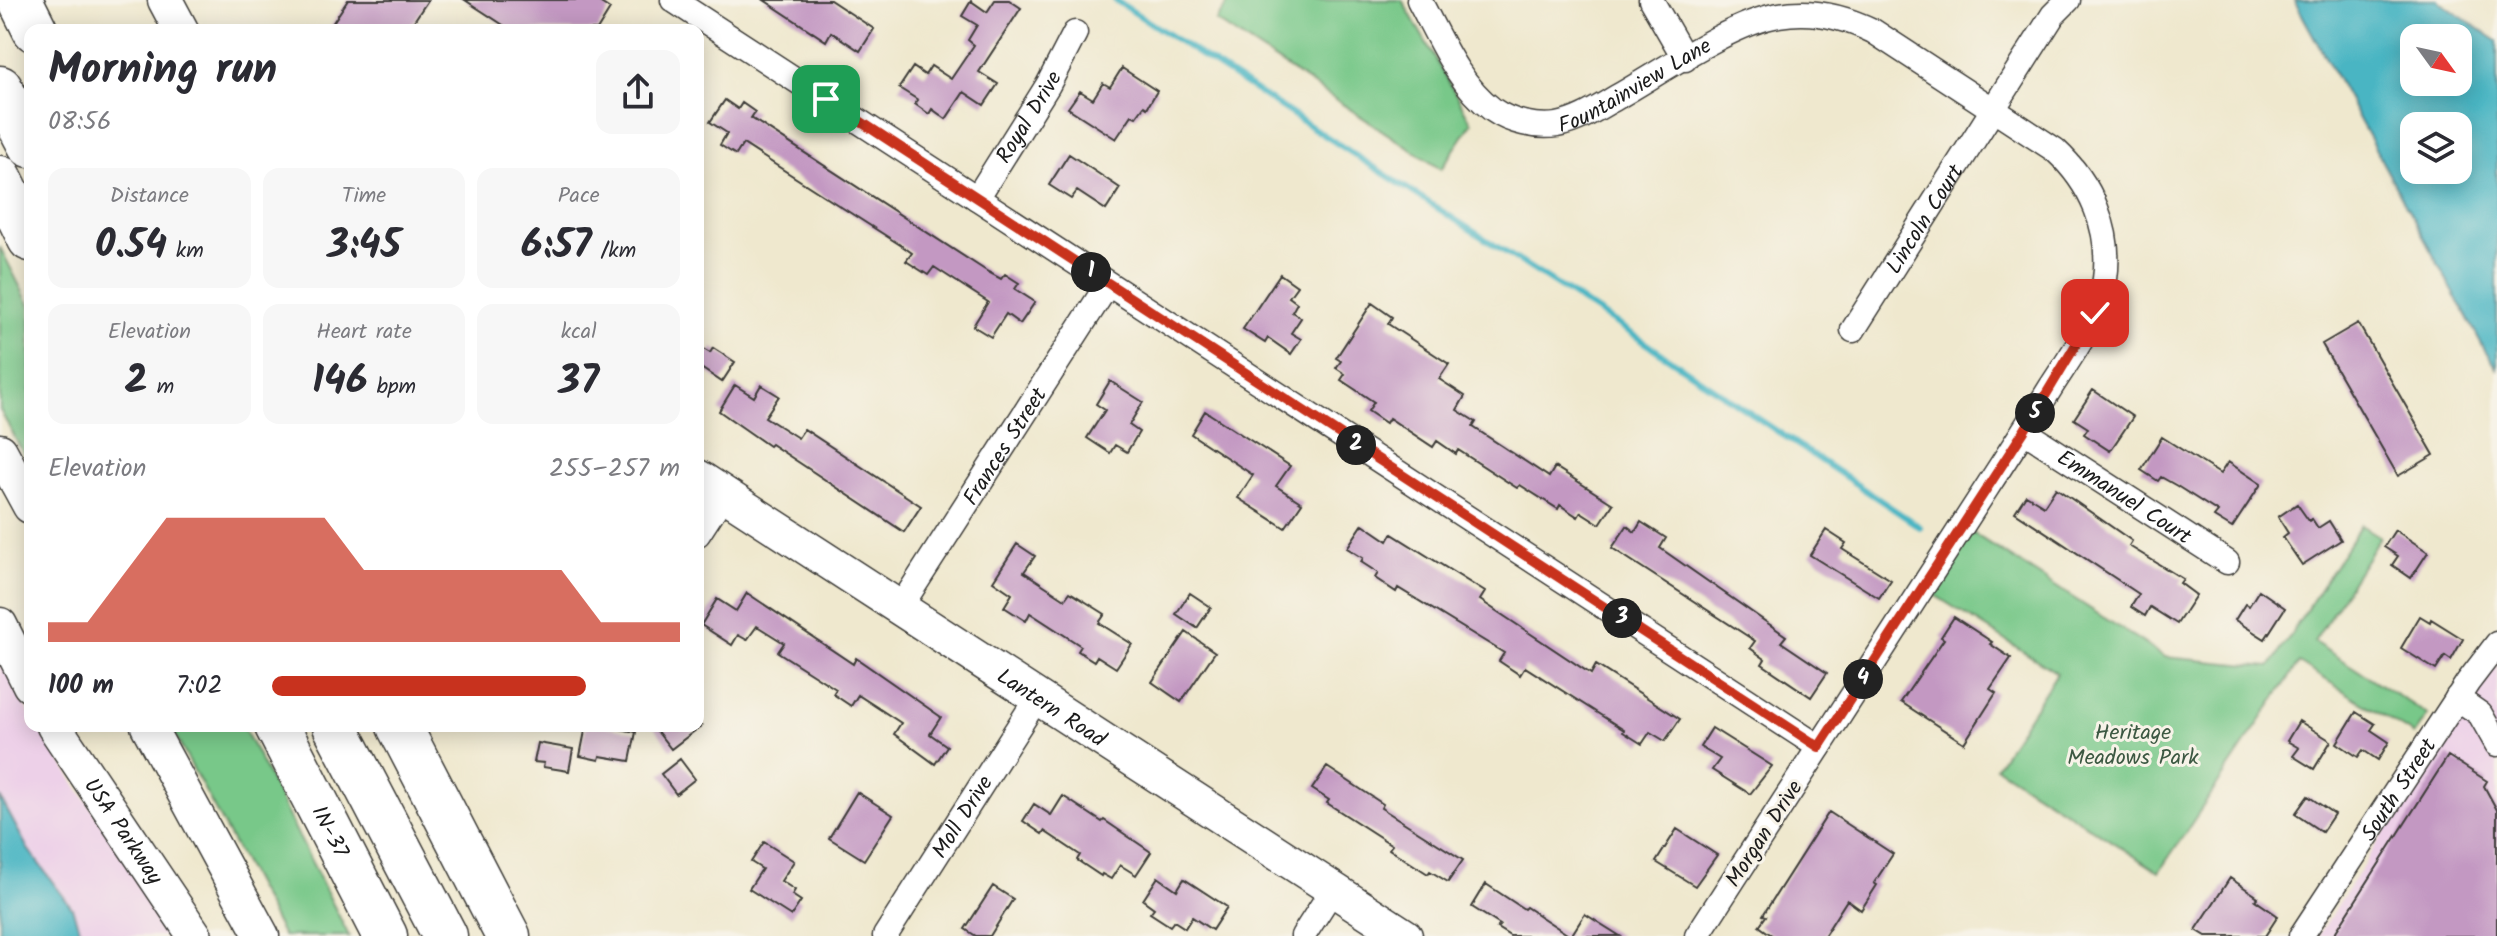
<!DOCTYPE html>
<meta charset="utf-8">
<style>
:root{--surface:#fff;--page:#f7f7f7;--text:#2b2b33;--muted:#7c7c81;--accent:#c8321e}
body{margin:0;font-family:Kalam,sans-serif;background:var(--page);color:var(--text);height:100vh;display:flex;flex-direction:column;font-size:30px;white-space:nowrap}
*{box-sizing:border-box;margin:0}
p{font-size:26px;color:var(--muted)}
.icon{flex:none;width:44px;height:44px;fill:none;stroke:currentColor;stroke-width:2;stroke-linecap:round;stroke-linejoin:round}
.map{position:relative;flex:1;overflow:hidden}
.drawer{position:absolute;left:24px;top:24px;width:680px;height:708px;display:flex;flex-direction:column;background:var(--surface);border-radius:16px;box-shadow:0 4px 20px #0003}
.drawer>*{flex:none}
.needle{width:52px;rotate:123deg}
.fabs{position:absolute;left:2400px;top:24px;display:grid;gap:16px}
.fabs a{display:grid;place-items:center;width:72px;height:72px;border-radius:16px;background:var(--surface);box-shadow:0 4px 20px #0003;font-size:40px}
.pin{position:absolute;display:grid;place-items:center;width:68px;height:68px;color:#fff;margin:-34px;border-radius:16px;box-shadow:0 4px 12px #0006}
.km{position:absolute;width:40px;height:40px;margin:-20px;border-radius:50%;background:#222;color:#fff;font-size:22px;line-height:40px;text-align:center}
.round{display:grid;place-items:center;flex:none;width:84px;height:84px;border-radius:16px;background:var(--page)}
.headline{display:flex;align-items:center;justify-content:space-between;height:136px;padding:0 24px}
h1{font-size:44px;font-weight:600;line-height:60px}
.metrics{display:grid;grid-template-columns:repeat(3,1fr);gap:12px;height:136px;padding:8px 24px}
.metrics div{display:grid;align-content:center;border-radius:16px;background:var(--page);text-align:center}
.metrics b{font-size:40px;font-weight:600}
.metrics small{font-size:22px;font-weight:400}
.metrics p{font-size:22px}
.chart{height:224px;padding:16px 24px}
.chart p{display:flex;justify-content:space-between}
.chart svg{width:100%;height:144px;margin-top:8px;fill:var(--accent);opacity:.7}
ul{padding:0 24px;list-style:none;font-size:26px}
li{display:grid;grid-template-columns:128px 96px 1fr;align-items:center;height:60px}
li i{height:20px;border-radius:10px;background:var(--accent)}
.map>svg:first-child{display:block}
</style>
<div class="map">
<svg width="2497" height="936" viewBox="0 0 2497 936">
<rect width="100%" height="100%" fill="#f7f3e8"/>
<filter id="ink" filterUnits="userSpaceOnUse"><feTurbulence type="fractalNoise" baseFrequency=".0125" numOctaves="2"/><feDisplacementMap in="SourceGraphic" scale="16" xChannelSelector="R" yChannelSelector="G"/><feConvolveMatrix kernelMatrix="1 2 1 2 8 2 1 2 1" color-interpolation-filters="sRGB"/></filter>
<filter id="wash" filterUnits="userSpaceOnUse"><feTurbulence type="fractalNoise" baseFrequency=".006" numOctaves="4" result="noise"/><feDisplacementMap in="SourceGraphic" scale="32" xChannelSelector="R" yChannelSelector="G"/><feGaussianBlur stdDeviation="1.8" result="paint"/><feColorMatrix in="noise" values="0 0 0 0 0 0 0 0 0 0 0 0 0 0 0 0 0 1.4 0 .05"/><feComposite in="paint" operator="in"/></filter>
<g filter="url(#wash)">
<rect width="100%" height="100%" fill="#efe8ce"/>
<path fill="#edd0e8" d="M 0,653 L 30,716 L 30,726 L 37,726 L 176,936 L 0,936 Z
M 2497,662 L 2497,936 L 2318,936 L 2476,688 Z"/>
<path fill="#78c889" stroke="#4a7252" stroke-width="2" d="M 1230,0 L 1402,0 L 1472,123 L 1441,169 L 1216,21 Z
M 0,247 L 30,306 L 30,466 L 0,410 Z
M 2361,525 L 2380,537 L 2314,642 L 2428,715 L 2414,735 L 2299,663 L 2159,872 L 1996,767 L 2057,673 L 1933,594 L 1971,532 L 2165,657 L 2270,667 Z
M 170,726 L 243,726 L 349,936 L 283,936 Z"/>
<path fill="#48b5c3" stroke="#326870" stroke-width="2" fill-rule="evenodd" d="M 2294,0 L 2437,0 L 2497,41 L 2497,368 L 2485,350 ZM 2414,38 L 2458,38 L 2458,82 L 2414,82 ZM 2414,126 L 2458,126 L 2458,170 L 2414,170 Z
M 0,797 L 28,849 L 72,908 L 82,936 L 0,936 Z"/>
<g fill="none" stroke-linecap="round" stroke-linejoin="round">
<path stroke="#48b5c3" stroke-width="6" d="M 1115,0 L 1637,337 L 1920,527"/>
</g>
<g id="blocks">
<path fill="#c398c2" d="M 348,0 L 428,0 L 408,30 L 328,30 Z
M 465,0 L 596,0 L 610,9 L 597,30 L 511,30 Z
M 764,0 L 830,0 L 874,29 L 860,51 L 831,32 L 826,41 Z
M 995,0 L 1009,0 L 1021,8 L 979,72 L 998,84 L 984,105 L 964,92 L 946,119 L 932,109 L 929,114 L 915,104 L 918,100 L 899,88 L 913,67 L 925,75 L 931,66 L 951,79 L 974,45 L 968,40 L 977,25 L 962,16 L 971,1 L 987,12 Z
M 1122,68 L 1157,91 L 1147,108 L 1144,106 L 1136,117 L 1132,115 L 1116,139 L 1068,108 L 1080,91 L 1093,99 L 1103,83 L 1110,87 Z
M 725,100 L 738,109 L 742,103 L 755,112 L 751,118 L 988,272 L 1001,279 L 1005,274 L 1019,283 L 1015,289 L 1035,302 L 1020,324 L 1006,314 L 991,337 L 973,326 L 988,302 L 934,267 L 928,275 L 906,261 L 912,253 L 905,248 L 743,144 L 736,155 L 720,145 L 727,133 L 710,122 Z
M 1069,154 L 1120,188 L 1106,210 L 1077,191 L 1071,199 L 1049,185 Z
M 1280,274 L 1297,286 L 1289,297 L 1297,303 L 1292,312 L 1301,318 L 1291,333 L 1301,339 L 1291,354 L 1268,338 L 1265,343 L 1243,329 Z
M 1372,303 L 1392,317 L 1388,324 L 1449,364 L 1439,379 L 1465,396 L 1457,410 L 1476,422 L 1473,427 L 1549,477 L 1555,467 L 1613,504 L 1600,524 L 1581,512 L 1578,517 L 1560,505 L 1558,509 L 1520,485 L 1517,488 L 1458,450 L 1456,454 L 1437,441 L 1433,447 L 1389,418 L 1386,423 L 1368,411 L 1374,402 L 1341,380 L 1345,374 L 1336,368 L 1341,361 L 1336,358 Z
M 2358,323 L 2434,455 L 2398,476 L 2322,344 Z
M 698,346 L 710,353 L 713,348 L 735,362 L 722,382 L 698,366 Z
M 1110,381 L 1143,402 L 1129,425 L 1139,432 L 1127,452 L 1115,445 L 1110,453 L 1087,438 L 1105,410 L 1096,404 Z
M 735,385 L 754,397 L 761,385 L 779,396 L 765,417 L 798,438 L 804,429 L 921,506 L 904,532 L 771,444 L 769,446 L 719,411 Z
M 2093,390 L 2133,417 L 2110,451 L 2084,434 L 2088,428 L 2074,419 Z
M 1205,411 L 1290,466 L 1276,486 L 1302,503 L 1285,528 L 1238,498 L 1253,475 L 1191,434 Z
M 2162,437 L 2220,474 L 2228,462 L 2261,484 L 2232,528 L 2214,517 L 2218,512 L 2177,486 L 2161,477 L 2158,481 L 2141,470 Z
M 2056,488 L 2132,541 L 2129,546 L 2183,579 L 2180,583 L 2196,595 L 2177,624 L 2150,607 L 2145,616 L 2131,607 L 2139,594 L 2015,512 L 2026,495 L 2044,506 Z
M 2297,504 L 2309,521 L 2312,519 L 2318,528 L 2329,521 L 2341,540 L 2302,565 L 2283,537 L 2288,533 L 2278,517 Z
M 1641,522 L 1666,538 L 1660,548 L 1786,636 L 1781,642 L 1827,673 L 1811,697 L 1762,664 L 1765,659 L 1750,648 L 1755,641 L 1612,548 L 1627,526 L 1635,532 Z
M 1363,524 L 1388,541 L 1392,534 L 1485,592 L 1480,600 L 1591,674 L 1596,665 L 1680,719 L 1665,741 L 1650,732 L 1642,744 L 1623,732 L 1624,730 L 1525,667 L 1520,675 L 1499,661 L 1504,653 L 1398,588 L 1396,592 L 1375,578 L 1378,573 L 1361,562 L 1363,558 L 1347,548 Z
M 1826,530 L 1846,543 L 1842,549 L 1891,580 L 1879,598 L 1810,555 Z
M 2395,530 L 2428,552 L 2411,578 L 2392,565 L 2398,556 L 2384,547 Z
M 1017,544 L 1035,556 L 1024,572 L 1065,599 L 1070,592 L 1105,614 L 1099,623 L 1132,644 L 1116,668 L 1097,656 L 1094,661 L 1078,651 L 1081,646 L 1030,613 L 1026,621 L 1004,607 L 1012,594 L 993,581 Z
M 2259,590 L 2285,608 L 2265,639 L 2235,620 L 2245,604 L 2249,606 Z
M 747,593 L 853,664 L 856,658 L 941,717 L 930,734 L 947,746 L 935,764 L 894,734 L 901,723 L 858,695 L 851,706 L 833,694 L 836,689 L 778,652 L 784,643 L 757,626 L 747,640 L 738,635 L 732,645 L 701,625 L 717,599 L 736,611 Z
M 1190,593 L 1211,607 L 1197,628 L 1176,614 Z
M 2420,616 L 2430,622 L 2431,619 L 2463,639 L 2451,660 L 2445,656 L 2436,670 L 2401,648 Z
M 1954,617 L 1992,642 L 1990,644 L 2011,658 L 1990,689 L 1996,693 L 1964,743 L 1901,702 L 1944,639 L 1941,637 Z
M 1186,632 L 1215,652 L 1181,702 L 1152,682 Z
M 2356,712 L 2375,724 L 2371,730 L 2389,742 L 2378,760 L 2363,750 L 2358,757 L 2337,743 Z
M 2299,721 L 2331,741 L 2314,769 L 2293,756 L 2299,748 L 2287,741 Z
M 586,726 L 604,726 L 636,732 L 630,761 L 600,756 L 599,760 L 580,756 Z
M 653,726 L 701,726 L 671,749 Z
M 1712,728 L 1772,766 L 1750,794 L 1712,770 L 1720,759 L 1700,747 Z
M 538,743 L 573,749 L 569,771 L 543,767 L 544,763 L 534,762 Z
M 2448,756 L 2487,781 L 2484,786 L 2497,810 L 2497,936 L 2333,936 Z
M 680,759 L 695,779 L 676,794 L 661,774 Z
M 1327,767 L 1383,804 L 1381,808 L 1463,860 L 1448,882 L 1430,871 L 1428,874 L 1389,849 L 1392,845 L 1327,803 L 1329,800 L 1312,789 Z
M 857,792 L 893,815 L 864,860 L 829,838 Z
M 1063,796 L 1102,822 L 1104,820 L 1151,852 L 1136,875 L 1120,865 L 1111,879 L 1102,874 L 1101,876 L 1077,860 L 1080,855 L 1044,831 L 1042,834 L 1023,821 L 1034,804 L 1051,815 Z
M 2308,796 L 2334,814 L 2322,832 L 2295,814 Z
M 1829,812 L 1893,854 L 1874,883 L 1877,885 L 1861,910 L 1847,900 L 1824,936 L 1773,936 L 1759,926 L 1766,916 L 1763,915 Z
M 1677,829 L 1717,855 L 1695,886 L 1656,862 Z
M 764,842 L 794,861 L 781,881 L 795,890 L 792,895 L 801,901 L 791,916 L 749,889 L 762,869 L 751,862 Z
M 1158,877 L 1177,890 L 1184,879 L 1227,907 L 1212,930 L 1192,917 L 1185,928 L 1174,921 L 1170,926 L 1150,913 L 1154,908 L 1143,900 Z
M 2230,878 L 2258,897 L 2255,900 L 2278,916 L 2265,936 L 2206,936 L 2196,930 Z
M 1486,884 L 1524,909 L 1526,907 L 1570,936 L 1510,936 L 1497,928 L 1500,925 L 1472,907 Z
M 993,886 L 1013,899 L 990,936 L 976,936 L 965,929 Z
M 1585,914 L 1620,936 L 1571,936 Z"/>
</g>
</g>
<g filter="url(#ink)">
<use href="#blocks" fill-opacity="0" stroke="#3c3b37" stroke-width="2"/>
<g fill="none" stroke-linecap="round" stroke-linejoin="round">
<g stroke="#3c3b37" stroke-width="27">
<g id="street">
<path d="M 673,0 L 1819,747"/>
<path id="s1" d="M 1419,0 C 1439,37 1458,84 1493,110 C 1510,122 1536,128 1557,125 C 1579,121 1598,108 1617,97 C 1661,72 1731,23 1779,15 C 1812,9 1842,16 1873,31 L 2055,150 C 2091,183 2112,230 2105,279 C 2099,319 2072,354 2051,387 C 2030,421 2008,455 1986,489 C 1889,638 1793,787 1697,936"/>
<path d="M 1651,0 L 1685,59"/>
<path id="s2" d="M 977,198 L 1048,85 L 1075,33"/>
<path id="s3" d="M 1853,330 L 2053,15 L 2068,0"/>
<path id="s4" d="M 2024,431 L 2227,562"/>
<path d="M 698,534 L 724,494"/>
<path id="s5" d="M 899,609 L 1108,284"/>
<path d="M 2457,698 L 2480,714 L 2497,744"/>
<path id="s6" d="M 885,936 L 1037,698"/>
<path d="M 1303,936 L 1333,889"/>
<path id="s7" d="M 2301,936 L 2468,682 L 2497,644"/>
</g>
</g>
<g stroke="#3c3b37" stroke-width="37">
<g id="secondary">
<path d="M 165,0 L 181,30"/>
<path d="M 0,451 L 30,506"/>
<path id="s8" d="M 698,477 L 1405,936"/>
<path d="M 0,625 L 30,685"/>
<path id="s9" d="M 54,726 L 195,936"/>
<path d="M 148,726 L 262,936"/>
</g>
</g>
<g stroke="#3c3b37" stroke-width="47">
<g id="highway">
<path d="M 20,0 L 35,30"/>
<path d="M 0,88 L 30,145"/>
<path d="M 0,178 L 30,239"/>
<path id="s10" d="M 277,726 L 385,936"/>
<path d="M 335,726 L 445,936"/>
<path d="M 399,726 L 508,936"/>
</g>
</g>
<use href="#street" stroke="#fff" stroke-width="24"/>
<use href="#secondary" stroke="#fff" stroke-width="34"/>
<use href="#highway" stroke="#fff" stroke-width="44"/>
</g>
</g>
<g fill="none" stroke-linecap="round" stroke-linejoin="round" filter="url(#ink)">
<g stroke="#fff" stroke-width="16">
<path id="route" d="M 826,99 L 1819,747 L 2024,431 L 2095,313"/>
</g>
<use href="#route" stroke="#c8321e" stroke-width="10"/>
</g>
<g text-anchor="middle" stroke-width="6" stroke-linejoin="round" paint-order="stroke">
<g font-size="22" fill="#1c1c1c" stroke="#f7f3e8">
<text dy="8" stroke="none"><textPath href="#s1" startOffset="288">Fountainview Lane</textPath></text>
<text dy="8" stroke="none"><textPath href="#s2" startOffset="96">Royal Drive</textPath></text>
<text dy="8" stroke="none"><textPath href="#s3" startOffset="132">Lincoln Court</textPath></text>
<text dy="8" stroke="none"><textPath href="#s5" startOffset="194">Frances Street</textPath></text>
<text dy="8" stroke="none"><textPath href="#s4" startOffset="120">Emmanuel Court</textPath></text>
<text dy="8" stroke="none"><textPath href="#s8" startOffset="422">Lantern Road</textPath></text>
<text dy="8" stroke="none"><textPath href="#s7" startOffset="176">South Street</textPath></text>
<text dy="8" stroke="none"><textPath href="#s6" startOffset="142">Moll Drive</textPath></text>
<text dy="8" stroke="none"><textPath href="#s9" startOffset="126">USA Parkway</textPath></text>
<text dy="8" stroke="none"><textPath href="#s10" startOffset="118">IN-37</textPath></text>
<text transform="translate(1763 833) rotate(-57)" y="8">Morgan Drive</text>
</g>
<g font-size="22" fill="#3c5842" stroke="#f7f3e8">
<text x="2133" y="739">Heritage<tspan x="2133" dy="25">Meadows Park</tspan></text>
</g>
</g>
</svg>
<div class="fabs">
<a><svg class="needle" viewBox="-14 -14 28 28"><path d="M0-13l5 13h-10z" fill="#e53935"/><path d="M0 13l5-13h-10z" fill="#7c7c81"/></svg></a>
<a><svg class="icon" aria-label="layers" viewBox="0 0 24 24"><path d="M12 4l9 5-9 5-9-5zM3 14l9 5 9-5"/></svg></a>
</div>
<div class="pin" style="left:826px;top:99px;background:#1e9e55"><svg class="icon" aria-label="arrive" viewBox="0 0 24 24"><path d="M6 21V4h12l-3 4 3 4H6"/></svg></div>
<div class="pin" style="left:2095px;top:313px;background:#d93025"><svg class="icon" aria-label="check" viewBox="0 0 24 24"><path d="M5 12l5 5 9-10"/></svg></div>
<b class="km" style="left:1091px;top:272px">1</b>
<b class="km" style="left:1356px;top:445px">2</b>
<b class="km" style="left:1622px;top:618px">3</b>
<b class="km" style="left:1863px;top:679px">4</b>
<b class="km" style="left:2035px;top:413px">5</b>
<section class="drawer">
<div class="headline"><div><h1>Morning run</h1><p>08:56</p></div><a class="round"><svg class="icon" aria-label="share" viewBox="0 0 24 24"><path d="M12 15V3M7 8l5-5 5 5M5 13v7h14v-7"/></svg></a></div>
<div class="metrics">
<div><p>Distance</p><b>0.54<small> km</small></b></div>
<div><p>Time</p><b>3:45</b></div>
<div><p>Pace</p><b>6:57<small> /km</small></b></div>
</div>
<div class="metrics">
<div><p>Elevation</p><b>2<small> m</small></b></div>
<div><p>Heart rate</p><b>146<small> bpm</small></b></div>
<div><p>kcal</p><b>37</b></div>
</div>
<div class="chart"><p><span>Elevation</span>255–257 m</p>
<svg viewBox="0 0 160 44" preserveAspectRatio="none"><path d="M0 44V38L10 38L20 22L30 6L40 6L50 6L60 6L70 6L80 22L90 22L100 22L110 22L120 22L130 22L140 38L150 38L160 38V44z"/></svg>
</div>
<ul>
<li><b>100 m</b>7:02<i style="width:77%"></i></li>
</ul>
</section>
</div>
